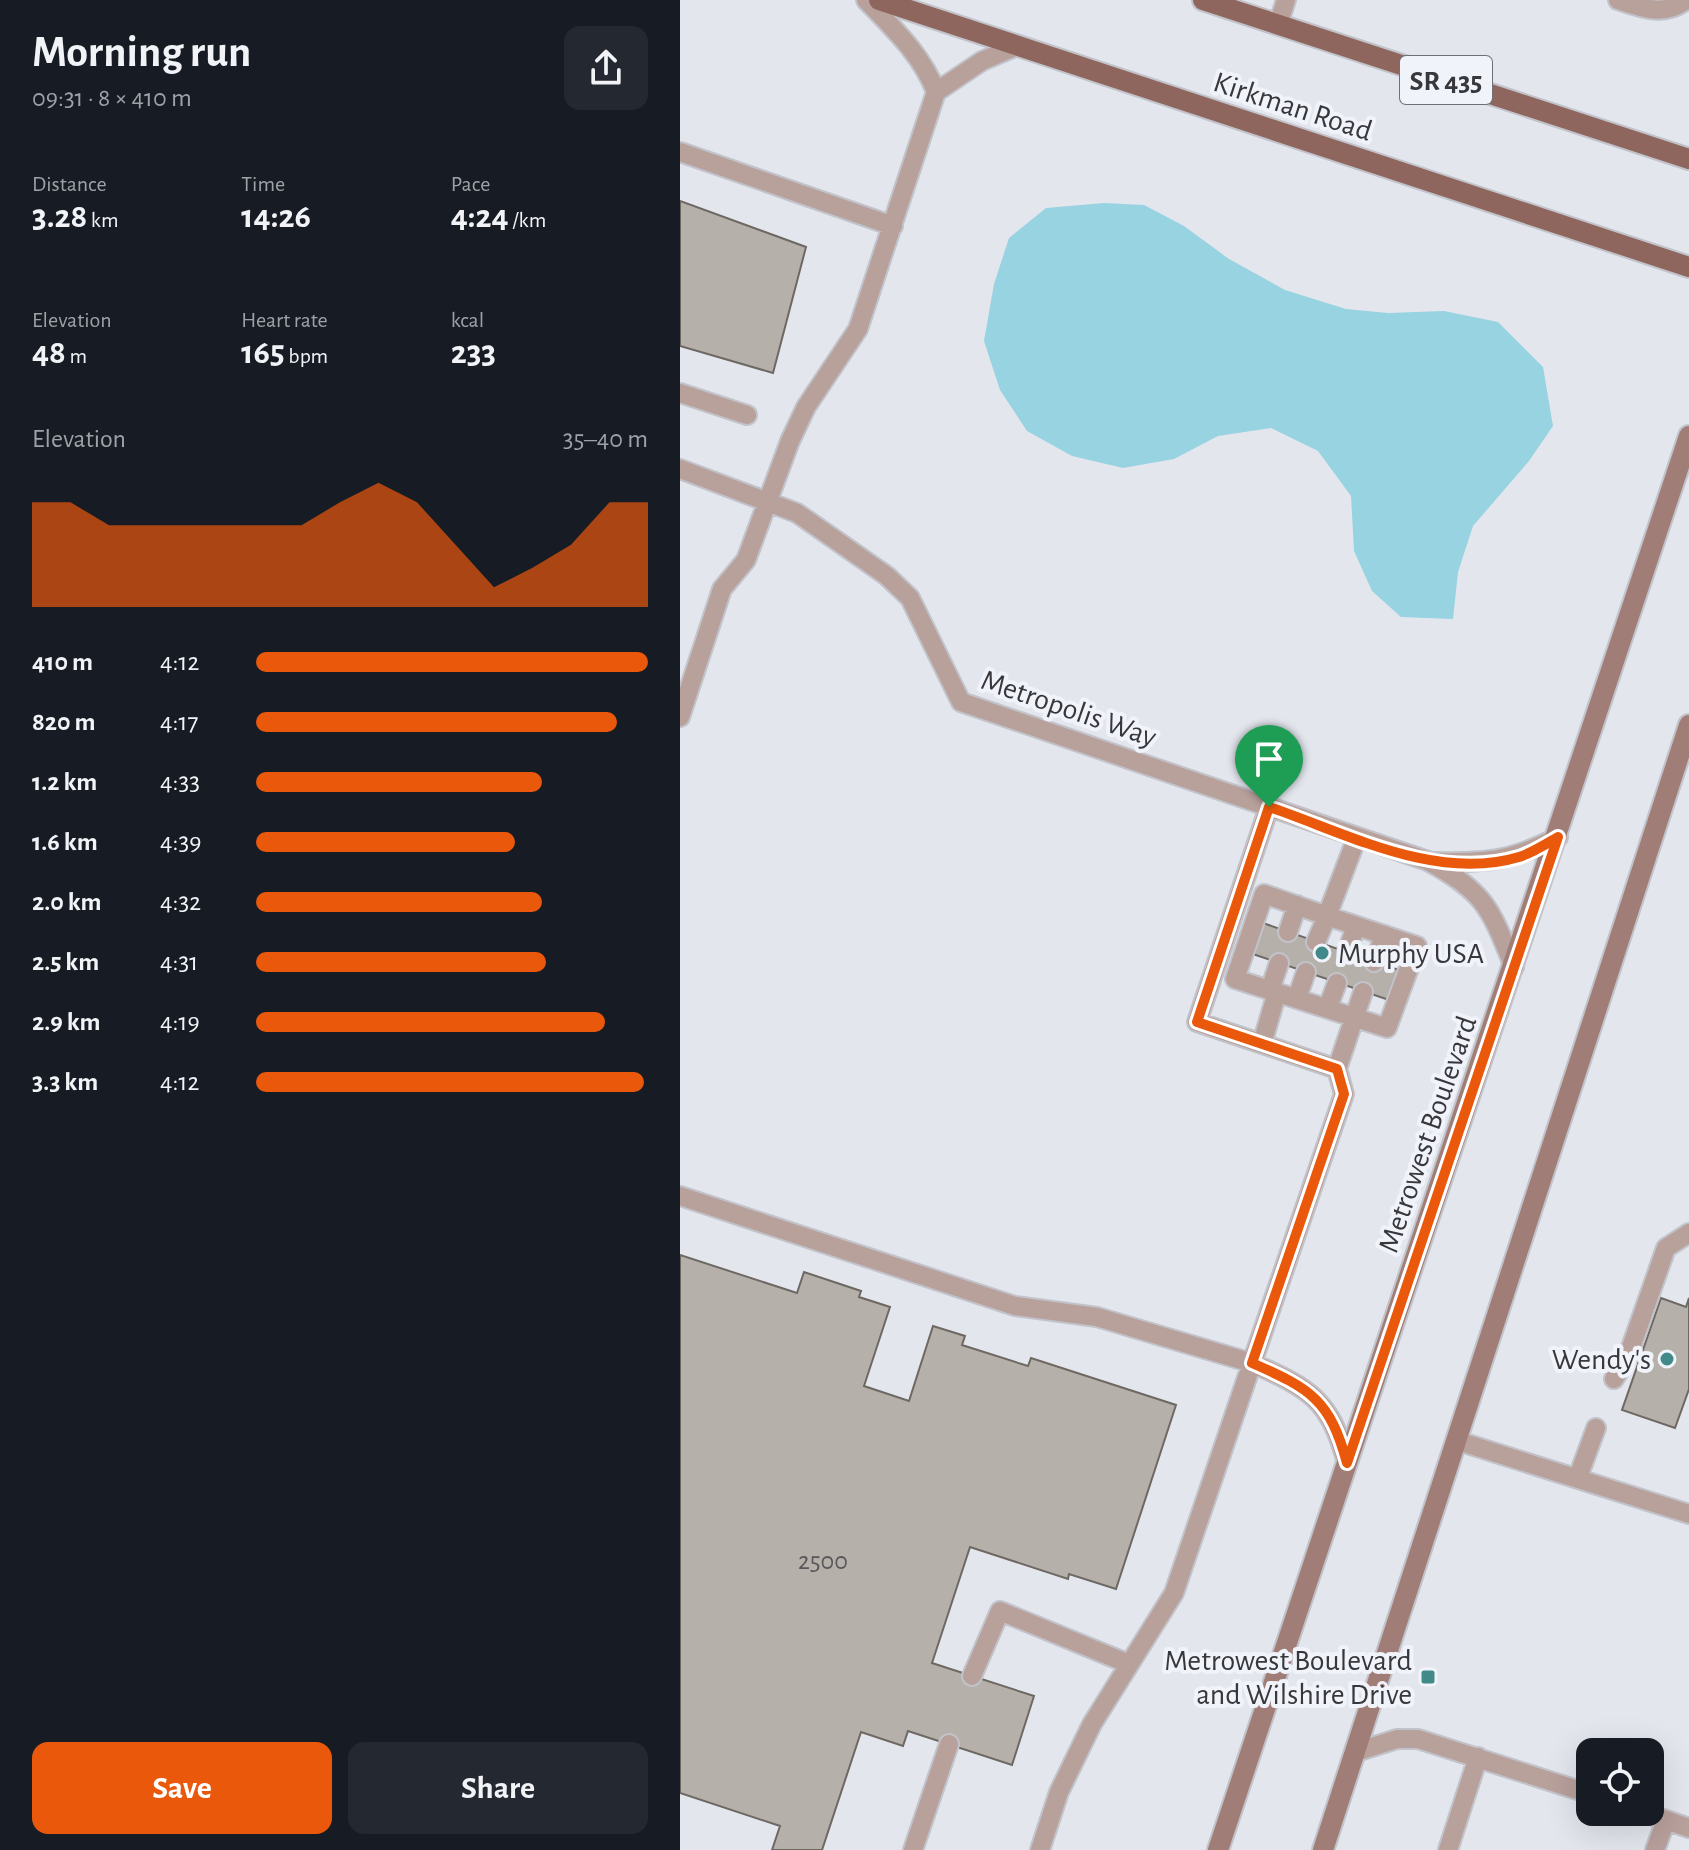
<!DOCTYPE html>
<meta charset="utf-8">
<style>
:root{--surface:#171b24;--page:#242831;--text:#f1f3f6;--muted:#9ea1a6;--accent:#ea580c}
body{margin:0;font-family:"Alegreya Sans",sans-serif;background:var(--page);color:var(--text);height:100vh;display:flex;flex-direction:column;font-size:30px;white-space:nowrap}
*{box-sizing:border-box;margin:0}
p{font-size:26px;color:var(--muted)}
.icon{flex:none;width:44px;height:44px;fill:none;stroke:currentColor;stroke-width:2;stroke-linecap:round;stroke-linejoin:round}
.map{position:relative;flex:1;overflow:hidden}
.drawer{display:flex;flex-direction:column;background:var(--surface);width:680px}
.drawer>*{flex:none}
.tools{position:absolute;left:896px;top:1738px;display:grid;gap:16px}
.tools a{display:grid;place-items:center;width:88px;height:88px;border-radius:16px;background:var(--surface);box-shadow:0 8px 32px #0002;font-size:40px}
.pin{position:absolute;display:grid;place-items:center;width:68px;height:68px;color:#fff;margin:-82px -34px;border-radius:50% 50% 50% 0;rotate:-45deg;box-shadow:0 0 8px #0007}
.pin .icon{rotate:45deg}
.round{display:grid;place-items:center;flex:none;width:84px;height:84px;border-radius:16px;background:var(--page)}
.head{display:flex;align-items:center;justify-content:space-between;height:136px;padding:0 32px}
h1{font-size:44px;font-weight:600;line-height:60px}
.stats{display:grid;grid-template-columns:repeat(3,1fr);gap:12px;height:136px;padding:8px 32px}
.stats div{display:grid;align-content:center}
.stats b{font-size:34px;font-weight:600}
.stats small{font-size:22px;font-weight:400}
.stats p{font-size:22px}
.chart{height:224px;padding:16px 32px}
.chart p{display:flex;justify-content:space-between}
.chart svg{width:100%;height:144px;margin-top:8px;fill:var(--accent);opacity:.7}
.button{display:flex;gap:16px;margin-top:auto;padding:16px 32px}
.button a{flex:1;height:92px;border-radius:16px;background:var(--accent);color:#fff;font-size:32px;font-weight:600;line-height:92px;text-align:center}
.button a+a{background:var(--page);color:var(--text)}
ul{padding:0 32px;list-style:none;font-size:26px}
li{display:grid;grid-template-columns:128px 96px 1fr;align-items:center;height:60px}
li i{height:20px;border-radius:10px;background:var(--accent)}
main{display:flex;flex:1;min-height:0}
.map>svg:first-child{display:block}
</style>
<main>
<section class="drawer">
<div class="head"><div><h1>Morning run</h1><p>09:31 · 8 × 410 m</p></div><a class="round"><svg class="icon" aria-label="share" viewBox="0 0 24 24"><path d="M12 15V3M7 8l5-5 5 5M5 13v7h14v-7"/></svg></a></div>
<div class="stats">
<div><p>Distance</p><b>3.28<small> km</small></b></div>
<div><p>Time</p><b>14:26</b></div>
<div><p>Pace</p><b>4:24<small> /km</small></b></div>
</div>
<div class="stats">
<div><p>Elevation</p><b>48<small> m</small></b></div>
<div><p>Heart rate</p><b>165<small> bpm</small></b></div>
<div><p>kcal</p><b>233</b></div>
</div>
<div class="chart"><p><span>Elevation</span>35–40 m</p>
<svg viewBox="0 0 160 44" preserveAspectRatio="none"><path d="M0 44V12L10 12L20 19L30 19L40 19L50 19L60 19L70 19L80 12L90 6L100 12L110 25L120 38L130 32L140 25L150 12L160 12V44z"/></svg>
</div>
<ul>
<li><b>410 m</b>4:12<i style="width:100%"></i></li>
<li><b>820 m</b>4:17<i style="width:92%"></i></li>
<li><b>1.2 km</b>4:33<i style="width:73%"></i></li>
<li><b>1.6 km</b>4:39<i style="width:66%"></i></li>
<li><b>2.0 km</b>4:32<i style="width:73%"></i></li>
<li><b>2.5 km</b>4:31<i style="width:74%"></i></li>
<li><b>2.9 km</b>4:19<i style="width:89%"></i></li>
<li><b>3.3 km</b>4:12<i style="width:99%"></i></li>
</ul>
<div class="button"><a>Save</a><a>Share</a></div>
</section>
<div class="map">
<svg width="1009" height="1850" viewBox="0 0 1009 1850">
<rect width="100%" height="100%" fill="#e4e6ee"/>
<path fill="#97d3e0" d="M 424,203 L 464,205 L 504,226 L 549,259 L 605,290 L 666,309 L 708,313 L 764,311 L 818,322 L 863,367 L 873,426 L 849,461 L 793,526 L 778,572 L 773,619 L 721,617 L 692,591 L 674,551 L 671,496 L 638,451 L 591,428 L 538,436 L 494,459 L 443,468 L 392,456 L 347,431 L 320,390 L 304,341 L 314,284 L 329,238 L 366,208 Z"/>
<path fill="#b6b0aa" stroke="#6e6863" stroke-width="2" d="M 0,201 L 126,247 L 93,373 L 0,346 Z
M 580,922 L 719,970 L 709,1000 L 570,953 Z
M 0,1255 L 117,1293 L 124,1272 L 181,1291 L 179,1297 L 210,1307 L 184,1386 L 229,1401 L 253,1326 L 285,1336 L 282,1345 L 348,1366 L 351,1358 L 496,1405 L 436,1589 L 389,1574 L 388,1579 L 290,1547 L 252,1663 L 354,1696 L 332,1765 L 228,1731 L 223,1746 L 181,1732 L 142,1850 L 92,1850 L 100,1826 L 0,1793 Z
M 981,1298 L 1006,1307 L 1009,1298 L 1009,1389 L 995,1428 L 942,1410 Z"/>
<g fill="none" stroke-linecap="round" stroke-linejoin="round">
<g stroke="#c2c3ca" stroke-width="22">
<path id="lane" d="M 186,0 C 213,28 242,55 256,92 L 302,61 L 337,46
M 938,0 C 962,8 984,17 1006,0
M 598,25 L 606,0
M 0,152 L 213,226
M 0,393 L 67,415
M 0,469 L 117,513 L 207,576 L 230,598 L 281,702 L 748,861 C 806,893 810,908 834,967
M 0,717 L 42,589 L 66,560 L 110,441 L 126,407 L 178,329 L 256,92
M 755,862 C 808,863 831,861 878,837
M 608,932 L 617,905
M 636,942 L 647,916 L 737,946 L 707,1028 L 555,979 L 584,894 L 647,916 L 677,837
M 667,952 L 676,926
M 694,962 L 705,935
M 590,990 L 599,963
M 617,998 L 626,972
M 648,1007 L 657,983
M 582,1044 L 597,992
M 657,1069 L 683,992
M 0,1196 L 335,1306 L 417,1317 L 572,1363 L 664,1094 L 657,1069 L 517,1022 L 589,807
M 934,1379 L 948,1356 L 986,1248 L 1009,1233
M 778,1441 L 1009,1514
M 898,1477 L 916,1428
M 292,1676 L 320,1611 L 449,1664
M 676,1752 L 717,1739 L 738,1739 L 910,1794
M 963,1812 L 1009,1828
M 233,1850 L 269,1744
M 360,1850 L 379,1792 L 412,1724 L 494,1593 L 572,1363 C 631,1389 650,1400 667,1463
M 768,1850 L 798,1757
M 975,1850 L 986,1820"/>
</g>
<g stroke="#c2c3ca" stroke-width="24">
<path id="secondary" d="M 538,1850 L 1009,436
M 643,1850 L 1009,725"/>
</g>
<g stroke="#c2c3ca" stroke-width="24">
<path id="primary" d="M 199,0 L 1009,267
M 523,0 L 1009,159"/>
</g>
<use href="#lane" stroke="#b8a09b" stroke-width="18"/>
<use href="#secondary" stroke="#a07e77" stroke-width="20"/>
<use href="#primary" stroke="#8e665d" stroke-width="20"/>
</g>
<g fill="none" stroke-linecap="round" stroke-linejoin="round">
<g stroke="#fff" stroke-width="16">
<path id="route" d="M 589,807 C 666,833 756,882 839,857 C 852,853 866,844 878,837 L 667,1463 C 650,1400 631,1389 572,1363 L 664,1094 L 657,1069 L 517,1022 Z"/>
</g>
<use href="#route" stroke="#ea580c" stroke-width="10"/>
</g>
<g fill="#428a89" stroke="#f1f3fb" stroke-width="3">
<circle cx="642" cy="953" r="8"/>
<circle cx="987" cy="1359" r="8"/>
<rect x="740" y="1669" width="16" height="16" rx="4"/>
</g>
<g text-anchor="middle" stroke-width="8" stroke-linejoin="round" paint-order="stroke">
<g font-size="26" fill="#585658">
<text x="143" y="1569">2500</text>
</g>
<rect fill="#f1f3fb" stroke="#707075" stroke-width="2" x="720" y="56" width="92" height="48" rx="6"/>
<g font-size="28" font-weight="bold" fill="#38383c">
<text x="766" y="90">SR 435</text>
</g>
<g font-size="30" fill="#38383c" stroke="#f1f3fb">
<text transform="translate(613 106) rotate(18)" y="10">Kirkman Road</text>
<text transform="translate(389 708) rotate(19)" y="10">Metropolis Way</text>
<text transform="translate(747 1134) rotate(-71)" y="10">Metrowest Boulevard</text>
</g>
<g font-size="30" fill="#38383c" stroke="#f1f3fb" text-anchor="end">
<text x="658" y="963" text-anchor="start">Murphy USA</text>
<text x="971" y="1369">Wendy's</text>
<text x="732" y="1670">Metrowest Boulevard<tspan x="732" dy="34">and Wilshire Drive</tspan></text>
</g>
</g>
</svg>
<div class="tools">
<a><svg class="icon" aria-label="locate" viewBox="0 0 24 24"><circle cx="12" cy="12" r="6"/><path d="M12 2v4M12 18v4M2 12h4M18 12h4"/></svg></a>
</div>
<div class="pin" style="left:589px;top:807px;background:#1e9e55"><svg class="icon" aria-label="arrive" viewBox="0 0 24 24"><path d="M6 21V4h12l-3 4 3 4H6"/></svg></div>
</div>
</main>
